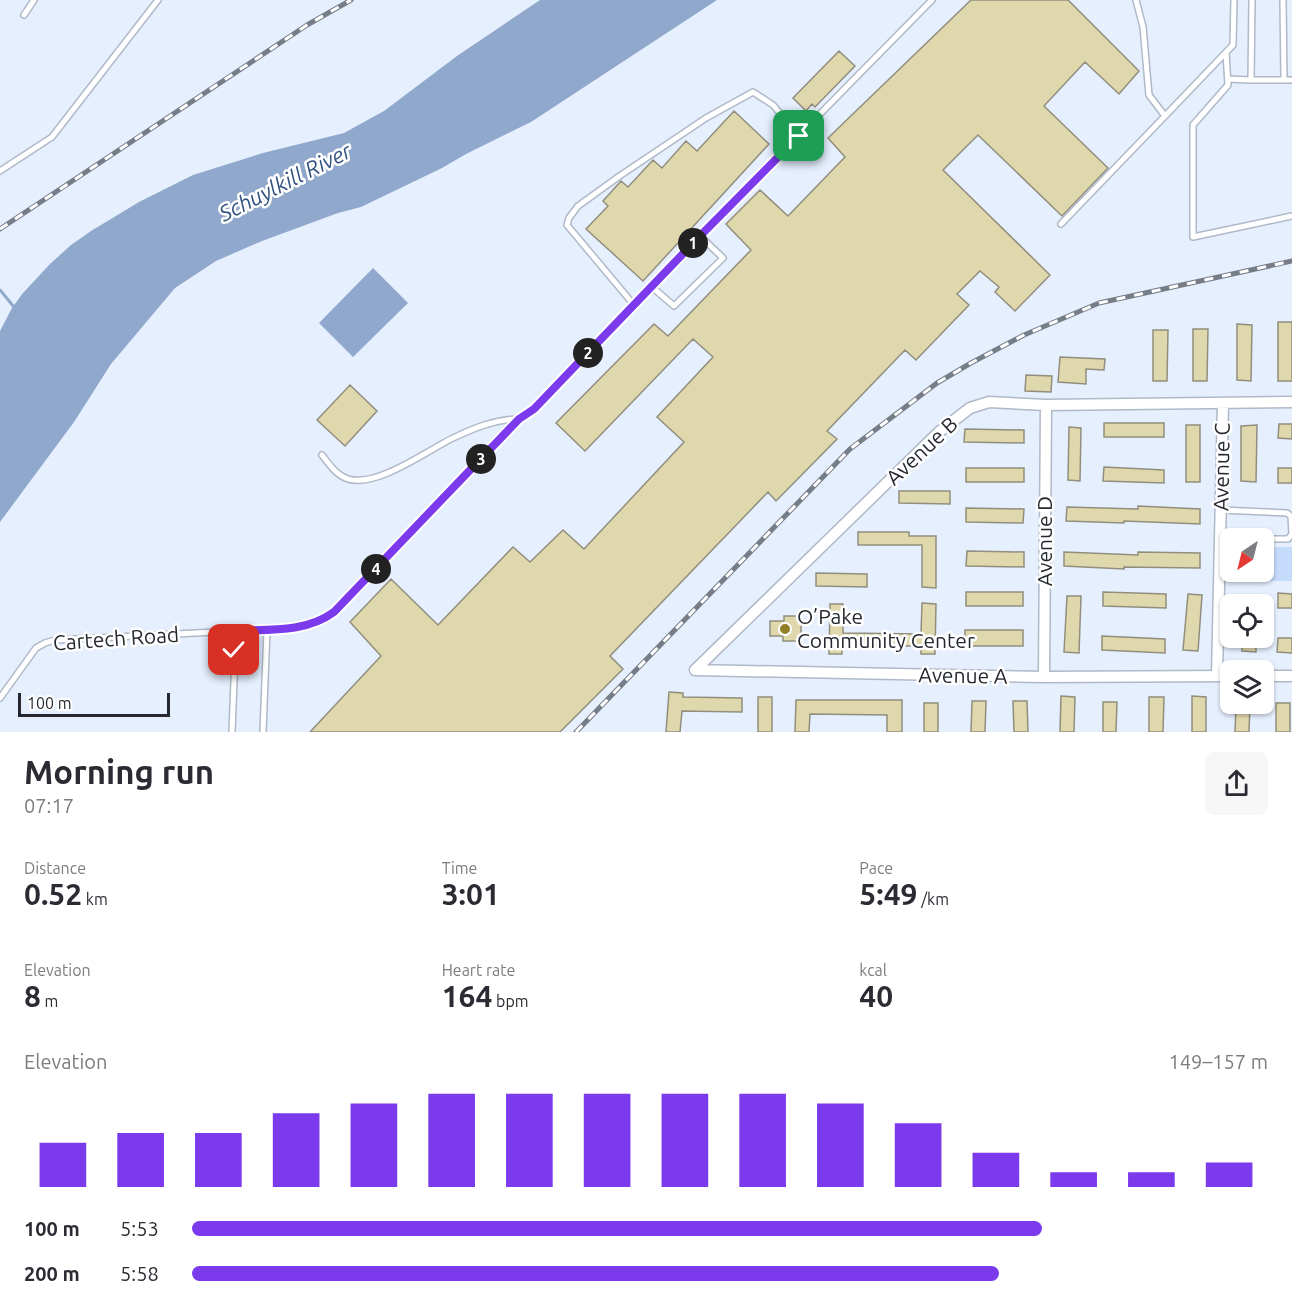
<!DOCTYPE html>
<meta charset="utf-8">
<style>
:root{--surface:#fff;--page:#f7f7f7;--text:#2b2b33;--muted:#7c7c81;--accent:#7c3aed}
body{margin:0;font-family:Ubuntu,sans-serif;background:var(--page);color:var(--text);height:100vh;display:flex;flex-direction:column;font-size:22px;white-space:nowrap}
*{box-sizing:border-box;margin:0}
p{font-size:20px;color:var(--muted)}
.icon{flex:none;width:33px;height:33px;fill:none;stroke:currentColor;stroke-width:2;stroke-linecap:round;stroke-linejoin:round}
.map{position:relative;height:732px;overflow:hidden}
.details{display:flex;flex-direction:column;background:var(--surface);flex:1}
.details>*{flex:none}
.needle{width:39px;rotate:215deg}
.tools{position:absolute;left:1220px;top:528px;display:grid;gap:12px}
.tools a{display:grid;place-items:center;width:54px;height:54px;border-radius:9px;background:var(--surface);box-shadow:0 2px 4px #0004;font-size:30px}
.scale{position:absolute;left:18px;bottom:15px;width:152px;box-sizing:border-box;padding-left:6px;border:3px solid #25292f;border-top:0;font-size:16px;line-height:21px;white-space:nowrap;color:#25292f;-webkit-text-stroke:4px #fff;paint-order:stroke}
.pin{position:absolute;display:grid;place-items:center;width:51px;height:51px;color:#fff;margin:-26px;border-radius:12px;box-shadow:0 3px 9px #0006}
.km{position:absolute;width:30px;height:30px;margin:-15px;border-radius:50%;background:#222;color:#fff;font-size:16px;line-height:30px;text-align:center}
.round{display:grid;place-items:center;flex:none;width:63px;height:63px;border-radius:9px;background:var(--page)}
.summary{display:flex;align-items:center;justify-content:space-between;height:102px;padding:0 24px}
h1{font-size:33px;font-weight:600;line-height:45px}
.figures{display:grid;grid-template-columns:repeat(3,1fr);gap:9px;height:102px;padding:6px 24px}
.figures div{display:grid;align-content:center}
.figures b{font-size:30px;font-weight:600}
.figures small{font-size:16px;font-weight:400}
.figures p{font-size:16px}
.chart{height:168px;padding:12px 24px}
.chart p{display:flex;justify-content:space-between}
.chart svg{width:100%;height:108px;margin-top:6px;stroke:var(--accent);stroke-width:6}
ul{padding:0 24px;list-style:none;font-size:20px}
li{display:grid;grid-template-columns:96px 72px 1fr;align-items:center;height:45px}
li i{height:15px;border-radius:8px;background:var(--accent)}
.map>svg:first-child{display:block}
</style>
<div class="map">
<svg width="1292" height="732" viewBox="0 0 1292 732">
<rect width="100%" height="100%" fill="#e5effe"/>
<path fill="#c5dbfc" d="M 1263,547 L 1292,547 L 1292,581 L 1254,581 L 1254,572 L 1263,572 Z"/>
<path fill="#90a8cb" d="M 540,0 L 717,0 L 531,122 L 466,154 L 442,168 L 361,207 L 338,213 L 262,241 L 216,261 L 175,288 L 111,364 L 74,422 L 0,522 L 0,331 L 12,308 L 23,293 L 50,264 L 71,245 L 91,231 L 139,202 L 193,175 L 263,153 L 344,133 L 384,111 L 457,56 Z
M 373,268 L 408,303 L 353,357 L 319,323 Z"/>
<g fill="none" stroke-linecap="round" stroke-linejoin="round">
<path stroke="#90a8cb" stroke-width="3" d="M 0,290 L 14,307"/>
</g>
<path fill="#e0d8ad" stroke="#918e7e" stroke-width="1.5" d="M 971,0 L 1068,0 L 1139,71 L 1119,94 L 1085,62 L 1044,106 L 1108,168 L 1062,216 L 978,135 L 943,170 L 1050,275 L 1015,311 L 995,292 L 999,287 L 980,271 L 957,294 L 969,305 L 916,360 L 905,350 L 827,431 L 837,439 L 776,501 L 768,492 L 610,656 L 623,669 L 560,732 L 310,732 L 381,656 L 350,622 L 391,579 L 438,625 L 513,547 L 530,562 L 563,530 L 584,549 L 684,442 L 657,417 L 713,357 L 693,339 L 585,451 L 556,423 L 654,324 L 668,336 L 751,250 L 726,224 L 760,190 L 788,216 L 845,157 L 828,138 Z
M 839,51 L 855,66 L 815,107 L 812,104 L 806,111 L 793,98 Z
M 734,111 L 769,144 L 643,281 L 586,229 L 608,206 L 603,201 L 621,181 L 628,187 L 653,160 L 662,168 L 686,141 L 697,151 Z
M 1278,322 L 1292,322 L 1292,381 L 1278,381 Z
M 1237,324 L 1252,325 L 1251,381 L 1237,380 Z
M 1193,329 L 1208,329 L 1207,381 L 1193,381 Z
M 1153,330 L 1168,330 L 1167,381 L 1153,381 Z
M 1060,357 L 1105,359 L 1104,370 L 1086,369 L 1086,384 L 1058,382 Z
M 1026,375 L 1052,376 L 1051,392 L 1025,391 Z
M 350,385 L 377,411 L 345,446 L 317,420 Z
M 1104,423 L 1164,423 L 1164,437 L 1104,437 Z
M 1279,424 L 1292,424 L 1292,439 L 1278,438 Z
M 1186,425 L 1200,425 L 1200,482 L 1186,482 Z
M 1257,425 L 1256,482 L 1241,481 L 1241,426 Z
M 1069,427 L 1081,428 L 1080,481 L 1068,480 Z
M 965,429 L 1024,430 L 1024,443 L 964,442 Z
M 1104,467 L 1164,470 L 1164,483 L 1103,481 Z
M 966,468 L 1024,468 L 1024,482 L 966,482 Z
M 1278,468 L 1292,468 L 1292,483 L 1278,483 Z
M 899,491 L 950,491 L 950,504 L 899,503 Z
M 1138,506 L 1200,509 L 1200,524 L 1124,521 L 1124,523 L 1066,521 L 1067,507 L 1138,509 Z
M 966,508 L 1024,509 L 1023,523 L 966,522 Z
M 858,532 L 909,532 L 909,536 L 936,536 L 936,588 L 922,587 L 922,545 L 858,545 Z
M 967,551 L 1024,552 L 1024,567 L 966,566 Z
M 1064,552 L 1138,555 L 1138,552 L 1200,553 L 1200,568 L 1124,567 L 1124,569 L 1064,566 Z
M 816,573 L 867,574 L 867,587 L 816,586 Z
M 966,592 L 1023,592 L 1023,606 L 966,606 Z
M 1103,592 L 1166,594 L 1166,608 L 1103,606 Z
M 1278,593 L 1292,594 L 1292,608 L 1278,608 Z
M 1188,594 L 1202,595 L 1198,651 L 1183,650 Z
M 1243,595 L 1257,596 L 1257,604 L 1243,604 Z
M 1067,596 L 1081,596 L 1079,653 L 1064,652 Z
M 922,603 L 936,604 L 935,654 L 921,654 L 921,646 L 842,646 L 842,654 L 829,654 L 830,604 L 843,604 L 843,633 L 921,634 Z
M 784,616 L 801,616 L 801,641 L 783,641 L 783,636 L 770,636 L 770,621 L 784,621 Z
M 965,630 L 1023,630 L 1023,646 L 965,646 Z
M 1102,636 L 1165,639 L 1165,653 L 1102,650 Z
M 1242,638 L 1256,638 L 1256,652 L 1242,651 Z
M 1278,638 L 1292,638 L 1292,653 L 1277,652 Z
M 669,692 L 683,693 L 683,697 L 742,698 L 742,712 L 682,711 L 680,732 L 666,732 Z
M 1061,696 L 1075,697 L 1074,732 L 1060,732 Z
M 1192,696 L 1206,697 L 1206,732 L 1192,732 Z
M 758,697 L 772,697 L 772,732 L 758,732 Z
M 1149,697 L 1164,697 L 1163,732 L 1149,732 Z
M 796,700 L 902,700 L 902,732 L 887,732 L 887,715 L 810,714 L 809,732 L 795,732 Z
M 972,701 L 986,701 L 985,732 L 971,732 Z
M 1013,701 L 1027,701 L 1028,732 L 1014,732 Z
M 1103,702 L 1117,702 L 1116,732 L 1103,732 Z
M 924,703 L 938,703 L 938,732 L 924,732 Z
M 1276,703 L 1290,703 L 1290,732 L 1276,732 Z
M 1236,704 L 1250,704 L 1249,732 L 1235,732 Z"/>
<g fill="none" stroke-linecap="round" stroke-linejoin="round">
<g stroke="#afb9c7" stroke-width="8">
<path id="service" d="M 1136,0 L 1143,27 L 1149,95 L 1165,116 L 1233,45 L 1234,0
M 1283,0 L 1284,80
M 24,15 L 34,0
M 1226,53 L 1228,85 L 1193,125 L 1193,237 L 1292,216
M 1228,79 L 1251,80 L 1252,0
M 1251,80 L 1292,80
M 0,171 L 52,137 L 158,0
M 1061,224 L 1165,116
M 652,287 L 674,306 L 723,258 L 700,236
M 634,305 L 567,225 L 569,218 L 578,206 L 621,175 L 706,118 L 753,92 L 773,105 L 799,136
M 322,455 C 329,464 336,475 348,479 C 377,488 428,450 453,438 C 474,428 496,419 519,419
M 1221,510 L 1287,513 L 1291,516 L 1292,534 L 1288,539 L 1263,539
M 230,631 L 234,644 L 235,655 L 232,732
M 0,698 L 36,648 L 45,643 L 55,640 L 299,628 L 319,621 L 334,612 L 519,419 L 534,409 L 700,236 L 932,0
M 263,732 L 267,629"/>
</g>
<g stroke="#afb9c7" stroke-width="13">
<path id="minor" d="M 695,670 L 939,432 L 970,408 L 989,402 L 1046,405 L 1292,402
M 695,670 L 1044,677 L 1230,676
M 1217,676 L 1223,403
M 1263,676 L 1292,676
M 1044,677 L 1046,405"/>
</g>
<use href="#service" stroke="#fff" stroke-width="5"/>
<use href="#minor" stroke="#fff" stroke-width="10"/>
<g stroke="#767d87" stroke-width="5">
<path id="rail" d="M 0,229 L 307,25 L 351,0
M 576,732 L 850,449 L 937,383 L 971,363 L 1024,335 L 1099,303 L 1292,261"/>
</g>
<use href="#rail" stroke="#fff" stroke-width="3" stroke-dasharray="9" stroke-linecap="butt"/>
</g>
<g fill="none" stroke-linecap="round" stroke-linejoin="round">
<g stroke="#fff" stroke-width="12">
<path id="route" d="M 234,650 L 230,631 C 265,629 304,634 334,612 L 519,419 L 534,409 L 700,236 L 799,136"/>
</g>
<use href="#route" stroke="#7c3aed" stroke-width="8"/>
</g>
<circle fill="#907f25" stroke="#fff" stroke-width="2" cx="785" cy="629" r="6"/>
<g text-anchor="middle" stroke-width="5" stroke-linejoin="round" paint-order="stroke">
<g font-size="21" fill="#25292f" stroke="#fff">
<text transform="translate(922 451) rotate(-43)" y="7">Avenue B</text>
<text transform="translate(1222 467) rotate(-89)" y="7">Avenue C</text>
<text transform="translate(1045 541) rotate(-90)" y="7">Avenue D</text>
<text transform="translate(116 639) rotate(-4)" y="7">Cartech Road</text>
<text transform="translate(963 676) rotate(1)" y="7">Avenue A</text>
</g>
<g font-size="21" fill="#25292f" stroke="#fff" text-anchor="start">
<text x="797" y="624">O’Pake<tspan x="797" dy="24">Community Center</tspan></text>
</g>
<g font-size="22" font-style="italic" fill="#315181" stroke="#fff">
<text transform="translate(285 182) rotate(-27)" y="8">Schuylkill River</text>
</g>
</g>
</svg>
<div class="tools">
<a><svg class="needle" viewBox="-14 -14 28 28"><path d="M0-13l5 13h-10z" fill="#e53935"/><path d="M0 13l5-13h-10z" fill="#7c7c81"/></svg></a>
<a><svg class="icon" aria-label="locate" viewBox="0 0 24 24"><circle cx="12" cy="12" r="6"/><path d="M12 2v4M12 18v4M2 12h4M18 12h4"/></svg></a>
<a><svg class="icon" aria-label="layers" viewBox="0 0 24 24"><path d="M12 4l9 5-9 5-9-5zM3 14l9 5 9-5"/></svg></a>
</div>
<div class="scale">100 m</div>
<div class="pin" style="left:799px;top:136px;background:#1e9e55"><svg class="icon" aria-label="arrive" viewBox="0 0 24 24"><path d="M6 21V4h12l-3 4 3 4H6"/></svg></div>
<div class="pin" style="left:234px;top:650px;background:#d93025"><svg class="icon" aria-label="check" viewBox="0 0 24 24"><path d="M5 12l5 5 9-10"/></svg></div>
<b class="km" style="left:693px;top:243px">1</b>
<b class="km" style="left:588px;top:353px">2</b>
<b class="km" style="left:481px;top:459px">3</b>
<b class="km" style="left:376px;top:569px">4</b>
</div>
<section class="details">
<div class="summary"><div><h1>Morning run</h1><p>07:17</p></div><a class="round"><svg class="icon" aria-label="share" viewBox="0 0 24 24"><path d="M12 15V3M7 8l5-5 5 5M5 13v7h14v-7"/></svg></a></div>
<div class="figures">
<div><p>Distance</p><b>0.52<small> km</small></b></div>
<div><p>Time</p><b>3:01</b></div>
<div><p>Pace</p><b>5:49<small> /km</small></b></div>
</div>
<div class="figures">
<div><p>Elevation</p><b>8<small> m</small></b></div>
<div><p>Heart rate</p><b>164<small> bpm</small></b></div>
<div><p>kcal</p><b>40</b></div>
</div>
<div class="chart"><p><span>Elevation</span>149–157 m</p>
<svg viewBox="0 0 160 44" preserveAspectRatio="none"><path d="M5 44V26M15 44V22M25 44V22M35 44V14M45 44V10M55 44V6M65 44V6M75 44V6M85 44V6M95 44V6M105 44V10M115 44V18M125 44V30M135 44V38M145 44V38M155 44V34"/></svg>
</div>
<ul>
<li><b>100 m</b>5:53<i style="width:79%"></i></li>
<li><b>200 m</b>5:58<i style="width:75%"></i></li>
</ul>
</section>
